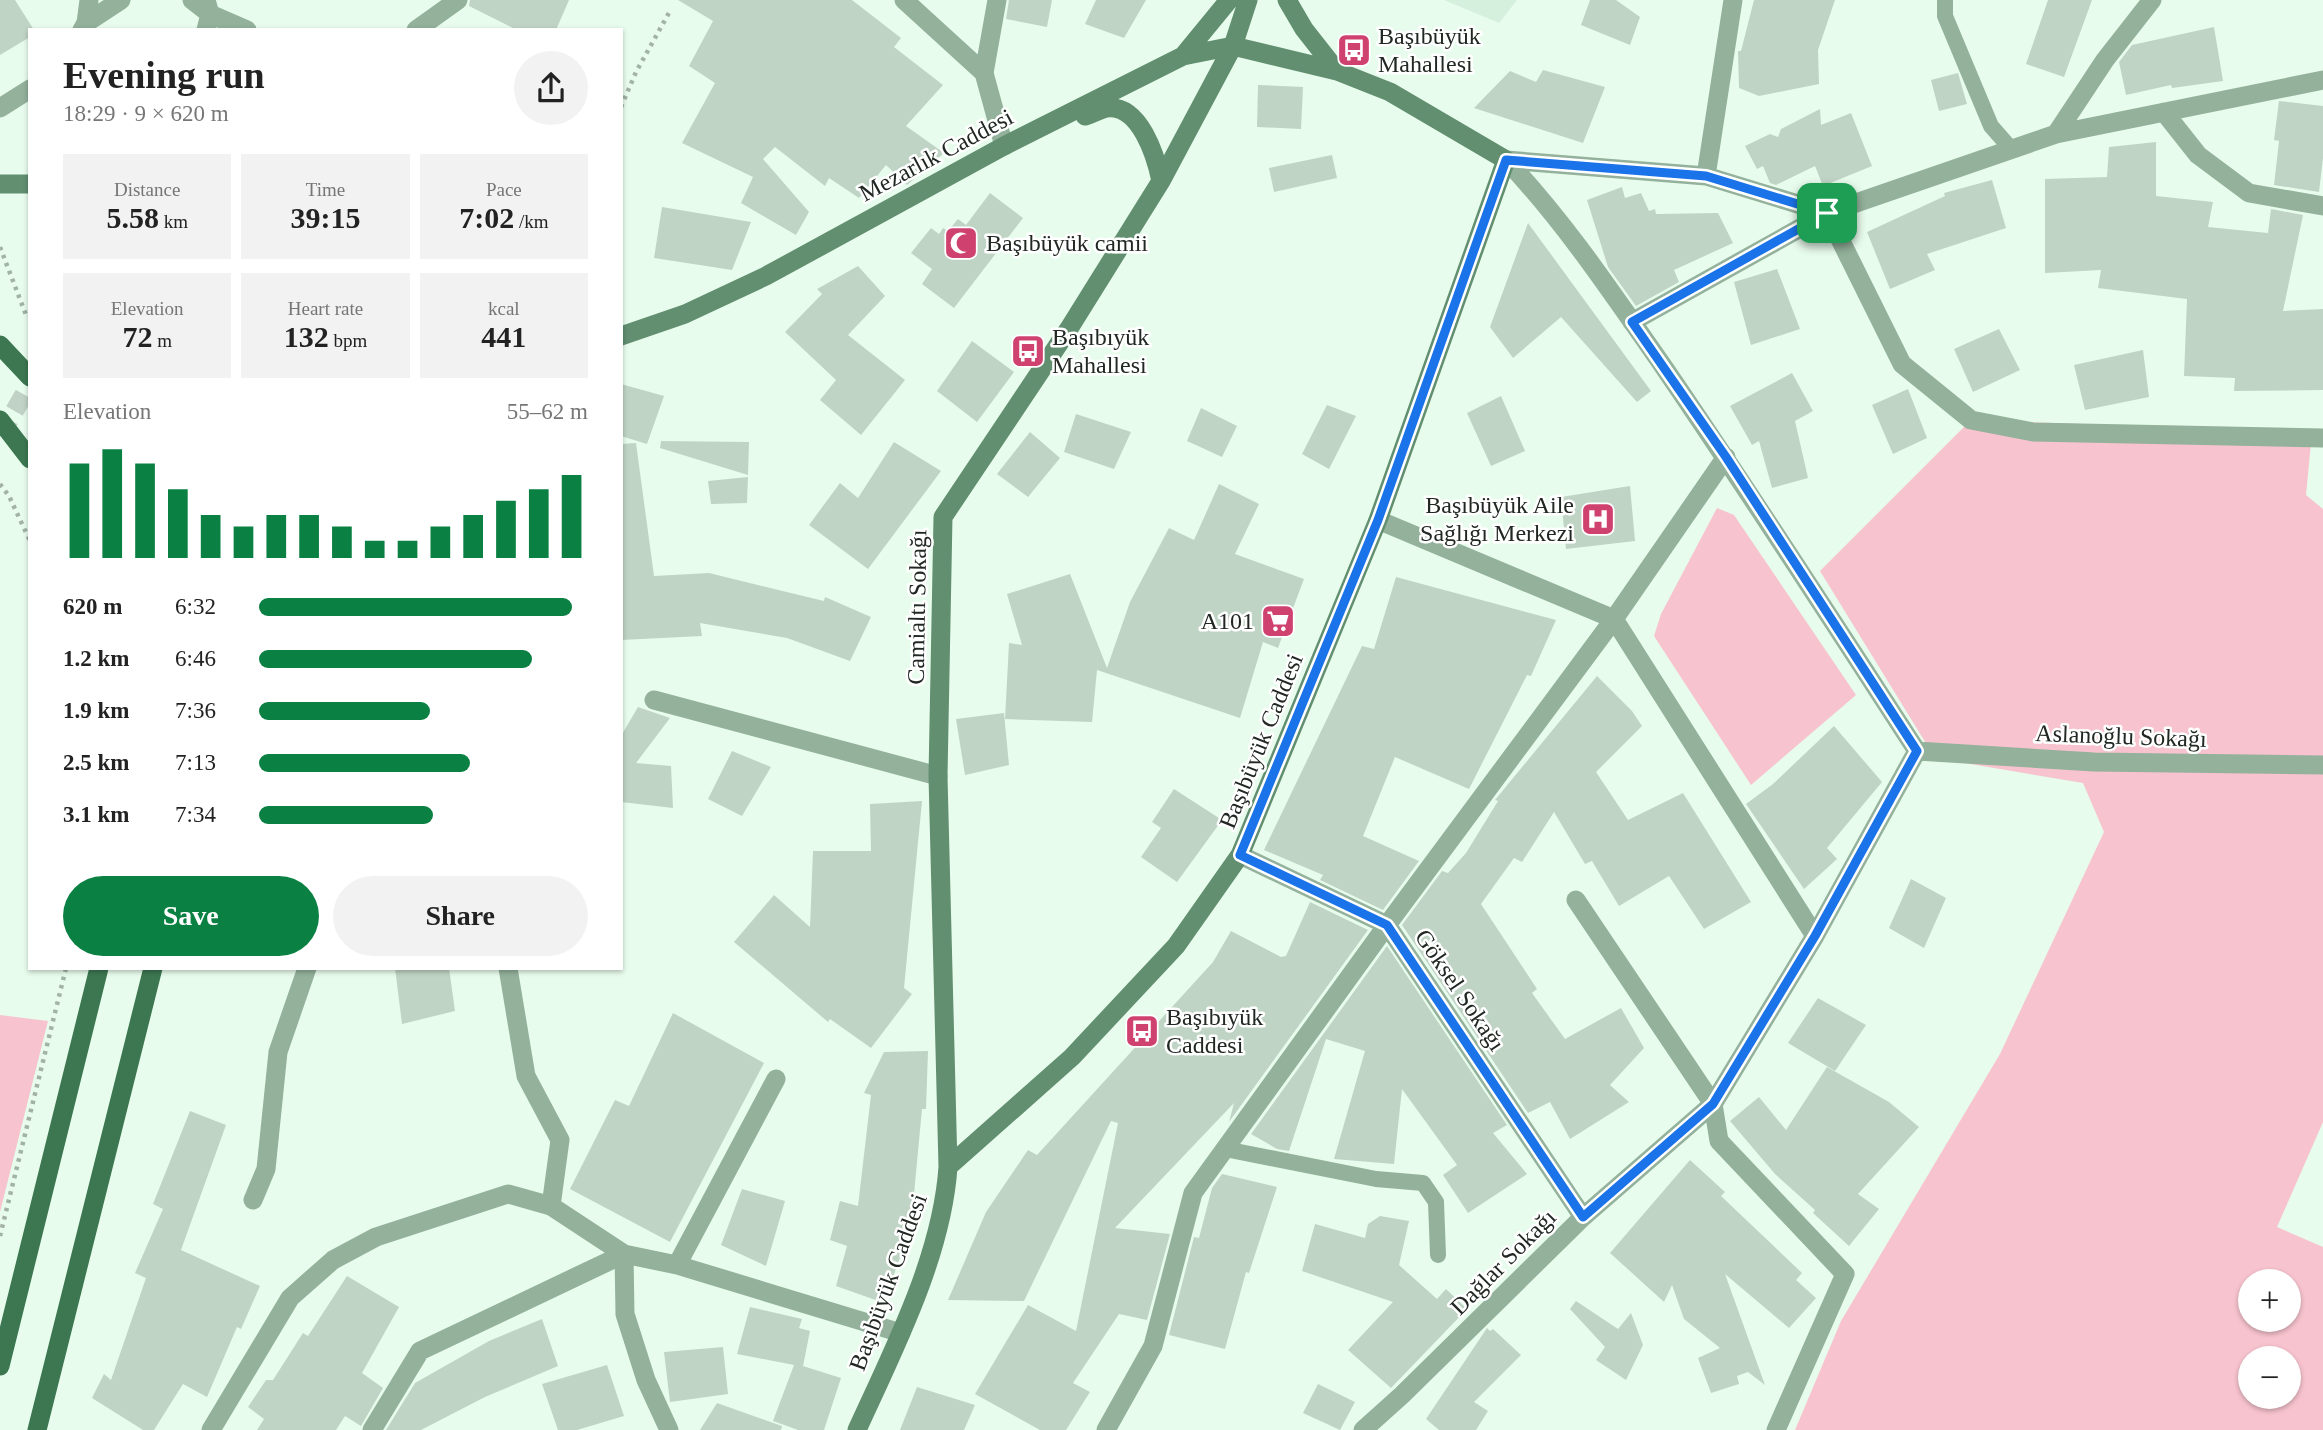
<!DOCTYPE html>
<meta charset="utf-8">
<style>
:root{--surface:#fff;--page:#f2f2f2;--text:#222;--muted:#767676;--accent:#0b8043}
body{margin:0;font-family:"Times New Roman",serif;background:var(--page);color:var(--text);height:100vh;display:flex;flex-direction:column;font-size:26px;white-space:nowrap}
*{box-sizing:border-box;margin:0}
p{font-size:23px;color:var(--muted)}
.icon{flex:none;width:38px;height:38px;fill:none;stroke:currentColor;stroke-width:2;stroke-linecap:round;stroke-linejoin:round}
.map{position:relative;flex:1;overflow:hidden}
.panel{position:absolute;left:28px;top:28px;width:595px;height:942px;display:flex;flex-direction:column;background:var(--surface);border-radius:0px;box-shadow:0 2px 5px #0004}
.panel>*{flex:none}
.buttons{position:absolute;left:2238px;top:1269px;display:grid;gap:14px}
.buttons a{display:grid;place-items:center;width:63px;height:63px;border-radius:50%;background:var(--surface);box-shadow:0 2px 5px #0004;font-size:35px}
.pin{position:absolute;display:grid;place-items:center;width:60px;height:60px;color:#fff;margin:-30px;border-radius:14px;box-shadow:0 4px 10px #0006}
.round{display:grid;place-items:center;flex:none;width:74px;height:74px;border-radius:37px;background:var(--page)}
.overview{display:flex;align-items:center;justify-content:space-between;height:119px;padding:0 35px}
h1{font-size:38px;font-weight:600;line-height:52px}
.stats{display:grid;grid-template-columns:repeat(3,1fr);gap:10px;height:119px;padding:7px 35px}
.stats div{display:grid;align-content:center;border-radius:0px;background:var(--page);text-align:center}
.stats b{font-size:30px;font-weight:600}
.stats small{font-size:19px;font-weight:400}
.stats p{font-size:19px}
.chart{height:196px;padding:14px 35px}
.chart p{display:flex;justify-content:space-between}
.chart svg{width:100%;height:126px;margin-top:7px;stroke:var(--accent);stroke-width:6}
.button{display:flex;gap:14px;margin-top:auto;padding:14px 35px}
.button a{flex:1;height:80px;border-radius:42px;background:var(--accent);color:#fff;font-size:28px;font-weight:600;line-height:80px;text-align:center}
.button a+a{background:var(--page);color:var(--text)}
ul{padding:0 35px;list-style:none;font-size:23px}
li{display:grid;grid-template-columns:112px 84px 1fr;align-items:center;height:52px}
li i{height:18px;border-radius:9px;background:var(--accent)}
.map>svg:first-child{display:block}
</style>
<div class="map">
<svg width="2323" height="1430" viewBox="0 0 2323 1430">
<rect width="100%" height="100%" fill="#e8fced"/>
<path fill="#d5f0dc" d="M 1444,0 L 1517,0 L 1499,23 Z"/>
<path fill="#f7c3ce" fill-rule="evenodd" d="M 1971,420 L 2312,432 L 2306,495 L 2323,509 L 2323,1122 L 2277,1227 L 2323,1247 L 2323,1430 L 1795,1430 L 1841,1321 L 2000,1054 L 2104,832 L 2083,783 L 1935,758 L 1820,571 ZM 2250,1281 L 2289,1281 L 2289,1320 L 2250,1320 ZM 2250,1358 L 2289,1358 L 2289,1396 L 2250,1396 Z
M 1717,508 L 1734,515 L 1856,695 L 1751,785 L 1654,636 L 1661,614 Z
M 0,1015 L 48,1021 L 0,1212 Z"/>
<path fill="#c0d4c5" d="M 0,0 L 15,0 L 34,30 L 30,30 L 30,37 L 0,55 Z
M 470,0 L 569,0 L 556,30 L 517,30 L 469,6 Z
M 678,0 L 852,0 L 901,38 L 894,47 L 943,85 L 906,126 L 944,153 L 907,185 L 886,165 L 859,198 L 829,178 L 825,186 L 775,147 L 763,159 L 809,212 L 796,235 L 741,203 L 753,177 L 682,143 L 715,83 L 689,66 L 713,21 Z
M 1009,0 L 1052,0 L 1047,27 L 1006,19 Z
M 1096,0 L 1146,0 L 1124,38 L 1085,24 Z
M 1590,0 L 1616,0 L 1640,17 L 1630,45 L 1581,25 Z
M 1754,0 L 1835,0 L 1818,50 L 1819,84 L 1759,96 L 1739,88 L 1738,51 L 1741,51 Z
M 2048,0 L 2092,0 L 2064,77 L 2026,64 Z
M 2214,27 L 2223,81 L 2172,88 L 2171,85 L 2126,95 L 2119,62 L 2132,45 Z
M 1543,70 L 1605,87 L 1583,143 L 1474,108 L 1510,71 L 1536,82 Z
M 1958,73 L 1967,104 L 1939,111 L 1931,80 Z
M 1258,85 L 1303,87 L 1301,129 L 1257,127 Z
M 2279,101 L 2323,106 L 2323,158 L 2319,192 L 2274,185 L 2279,141 L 2274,140 Z
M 1820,109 L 1821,125 L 1851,113 L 1872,166 L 1823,186 L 1815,166 L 1776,185 L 1770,183 L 1763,166 L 1757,169 L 1745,146 L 1770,134 L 1778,137 L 1781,129 Z
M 2156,142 L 2156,196 L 2213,202 L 2208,227 L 2268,233 L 2271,209 L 2303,215 L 2283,311 L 2323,309 L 2323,390 L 2234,391 L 2235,378 L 2184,376 L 2187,299 L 2098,288 L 2101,270 L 2045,273 L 2045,179 L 2107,177 L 2109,147 Z
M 1332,155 L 1337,178 L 1274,192 L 1269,168 Z
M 1992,180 L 2006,228 L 1927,254 L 1935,270 L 1890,289 L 1867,232 L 1945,196 L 1944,193 Z
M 1622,187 L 1625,198 L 1641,193 L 1649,211 L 1655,209 L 1656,214 L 1718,213 L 1733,243 L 1674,270 L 1679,282 L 1636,306 L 1608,267 L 1587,200 Z
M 990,193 L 1023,218 L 954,308 L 922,284 L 932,269 L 911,253 L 931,228 L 939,234 L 943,228 L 948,231 L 958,219 L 966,225 Z
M 662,207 L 751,222 L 732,270 L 654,258 Z
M 1528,223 L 1651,391 L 1637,402 L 1561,317 L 1513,358 L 1490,327 Z
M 858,266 L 885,296 L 848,335 L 905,380 L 861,435 L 820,400 L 836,380 L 785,332 L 822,294 L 817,289 Z
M 1777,269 L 1800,329 L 1751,345 L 1734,282 Z
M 1999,329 L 2020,370 L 1973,392 L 1954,349 Z
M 972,341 L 1014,372 L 977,422 L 937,391 Z
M 2143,350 L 2149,397 L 2085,410 L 2074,365 Z
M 1792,373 L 1813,411 L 1795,421 L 1808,478 L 1772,488 L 1759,441 L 1752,445 L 1730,406 Z
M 621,384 L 664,396 L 647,444 L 621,436 Z
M 1908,389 L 1927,438 L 1893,454 L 1872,405 Z
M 1501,396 L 1525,451 L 1491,466 L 1467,413 Z
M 1327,405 L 1356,416 L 1329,469 L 1302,454 Z
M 1201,408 L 1237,426 L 1222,457 L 1187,441 Z
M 1076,414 L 1131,432 L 1114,469 L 1064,452 Z
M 1030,432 L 1060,458 L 1028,497 L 997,474 Z
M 661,441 L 749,442 L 748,475 L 660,448 Z
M 894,442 L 941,471 L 868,569 L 809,525 L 840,483 L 858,498 Z
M 636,443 L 654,576 L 709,573 L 824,601 L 825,597 L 871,617 L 850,661 L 787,638 L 700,623 L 702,636 L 621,640 L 621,444 Z
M 748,477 L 747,503 L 711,504 L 708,481 Z
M 1219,484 L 1259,504 L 1235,554 L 1304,579 L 1278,648 L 1263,642 L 1240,718 L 1097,670 L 1092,722 L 1005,719 L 1009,643 L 1022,645 L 1007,594 L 1070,574 L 1107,668 L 1130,602 L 1169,528 L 1194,540 Z
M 1630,486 L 1635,541 L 1566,549 L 1561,497 Z
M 1396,577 L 1556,620 L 1531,676 L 1527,675 L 1469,789 L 1395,757 L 1363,836 L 1419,861 L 1383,910 L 1320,880 L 1323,875 L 1264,850 L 1362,646 L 1374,649 Z
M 1597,676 L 1632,711 L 1642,726 L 1596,772 L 1628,820 L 1683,793 L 1751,902 L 1704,929 L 1669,876 L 1619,906 L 1592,861 L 1585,864 L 1554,812 L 1522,862 L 1514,858 L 1481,904 L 1537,989 L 1532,993 L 1565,1039 L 1621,1008 L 1644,1048 L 1610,1085 L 1629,1102 L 1570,1139 L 1550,1102 L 1528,1113 L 1402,925 L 1442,871 L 1448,873 L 1466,853 L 1498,801 L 1495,800 Z
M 638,707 L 670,718 L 636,763 L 671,766 L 673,808 L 621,802 L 621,736 Z
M 1004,713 L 1009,765 L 965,775 L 956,719 Z
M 1834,726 L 1882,782 L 1827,848 L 1837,859 L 1804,889 L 1746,804 L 1773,784 Z
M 732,751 L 771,767 L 742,816 L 708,799 Z
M 1174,789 L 1222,820 L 1177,882 L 1141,857 L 1161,828 L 1152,822 Z
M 922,801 L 904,988 L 912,994 L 871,1048 L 830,1019 L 828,1022 L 734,942 L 774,895 L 810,927 L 813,851 L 871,851 L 870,804 Z
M 1911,879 L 1946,898 L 1924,948 L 1889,928 Z
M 1310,902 L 1368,930 L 1229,1122 L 1234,1103 L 1115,1228 L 1170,1234 L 1147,1320 L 1119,1314 L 1073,1383 L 1090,1392 L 1066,1430 L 1040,1430 L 975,1394 L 1028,1305 L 1076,1331 L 1118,1123 L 1111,1121 L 1024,1301 L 948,1300 L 986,1212 L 1028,1150 L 1037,1155 L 1213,962 L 1231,931 L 1281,957 L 1286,956 Z
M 1387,946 L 1507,1125 L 1493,1133 L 1527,1174 L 1468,1213 L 1443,1175 L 1457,1165 L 1402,1089 L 1394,1164 L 1334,1159 L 1365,1051 L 1326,1039 L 1289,1151 L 1277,1149 L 1251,1134 Z
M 395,968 L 449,968 L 455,1011 L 402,1024 Z
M 1818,998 L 1866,1025 L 1835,1071 L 1788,1043 Z
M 673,1013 L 764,1063 L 670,1242 L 570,1189 L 615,1100 L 629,1106 Z
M 928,1051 L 926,1109 L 922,1109 L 911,1226 L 884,1303 L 836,1286 L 847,1246 L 830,1240 L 840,1201 L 858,1206 L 871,1095 L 864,1093 L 884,1052 Z
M 1827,1067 L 1889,1102 L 1919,1127 L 1858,1194 L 1879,1209 L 1849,1246 L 1813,1213 L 1815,1210 L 1775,1174 L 1730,1121 L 1759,1097 L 1786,1130 Z
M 190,1111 L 226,1125 L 181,1250 L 260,1286 L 241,1329 L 237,1327 L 207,1397 L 183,1384 L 154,1430 L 143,1430 L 92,1398 L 104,1374 L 111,1380 L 146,1278 L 135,1273 L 163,1209 L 153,1204 Z
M 1690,1160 L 1725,1192 L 1721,1196 L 1802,1273 L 1796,1280 L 1816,1298 L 1789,1328 L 1725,1274 L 1765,1385 L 1748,1372 L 1737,1376 L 1739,1384 L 1711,1393 L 1698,1358 L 1720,1348 L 1684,1319 L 1672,1285 L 1664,1302 L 1610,1253 Z
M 1222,1174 L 1277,1187 L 1249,1273 L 1246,1272 L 1225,1349 L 1169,1335 L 1194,1237 L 1199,1238 L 1212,1188 Z
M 742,1189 L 785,1201 L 766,1266 L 721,1245 Z
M 1380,1216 L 1409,1221 L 1399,1265 L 1437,1299 L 1446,1289 L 1467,1309 L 1391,1388 L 1348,1350 L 1393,1302 L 1302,1271 L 1315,1224 L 1365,1238 L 1368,1224 Z
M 347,1276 L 399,1307 L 362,1373 L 383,1388 L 361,1426 L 345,1416 L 336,1430 L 257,1430 L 264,1419 L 248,1407 L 266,1380 L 273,1380 L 303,1333 L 308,1336 Z
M 1576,1301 L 1618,1329 L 1631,1313 L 1643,1345 L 1626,1380 L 1596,1360 L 1605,1347 L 1570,1309 Z
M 750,1307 L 802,1319 L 799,1328 L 810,1331 L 803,1366 L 841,1378 L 824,1430 L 798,1430 L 773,1421 L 794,1365 L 737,1354 Z
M 542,1319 L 558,1366 L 485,1397 L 421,1430 L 386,1430 L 415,1383 L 489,1341 Z
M 1487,1328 L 1490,1331 L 1493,1329 L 1521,1355 L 1474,1402 L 1488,1411 L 1476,1430 L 1439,1430 L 1426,1419 Z
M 723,1347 L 728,1394 L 670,1402 L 664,1352 Z
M 607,1365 L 624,1416 L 577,1430 L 558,1430 L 542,1384 Z
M 1318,1384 L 1355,1402 L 1340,1430 L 1303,1413 Z
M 917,1387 L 975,1405 L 964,1430 L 900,1430 Z
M 717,1403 L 782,1426 L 781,1430 L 700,1430 Z"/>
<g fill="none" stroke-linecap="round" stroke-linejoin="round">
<path stroke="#c0d2c5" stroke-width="19" stroke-dasharray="19 10" stroke-linecap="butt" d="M 0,436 L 30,384"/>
<path stroke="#a2b2a6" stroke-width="4.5" stroke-dasharray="3.5 5" stroke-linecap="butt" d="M 621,107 L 636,72 L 670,11
M 0,247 L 26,315 L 30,317
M 0,484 L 9,496 L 30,541
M 0,1236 L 66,968"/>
<path stroke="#93b19b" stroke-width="16" d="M 1945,0 L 1945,16 L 1991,126 L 2012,150
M 1225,1149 L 1376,1179 L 1423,1183 L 1436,1202 L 1438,1255"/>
<path stroke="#93b19b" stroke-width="19" d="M 86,23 L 89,0
M 206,30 L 210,14 L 206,0
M 984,73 L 997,0
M 2164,112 L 2198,155 L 2249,193 L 2323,206
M 2056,134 L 2105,60 L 2152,0
M 1506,160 C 1565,222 1614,296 1663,366 C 1750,493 1833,622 1917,751 L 1815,936 L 1713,1104 L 1719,1141 L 1845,1274 L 1776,1430
M 1506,160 L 1706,176 L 1827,213 L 2056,134 L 2323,80
M 1706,176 L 1733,0
M 1632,322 L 1827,213 L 1902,364 L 1971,420 L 2033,432 L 2323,438
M 1378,520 L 1614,619 L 1815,936
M 654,700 L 938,776
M 1917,751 L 2094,762 L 2323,765
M 1240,855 L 1387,925 L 1583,1217
M 508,968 L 526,1076 L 560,1140 L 551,1206
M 253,1200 L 266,1169 L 278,1052 L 307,968
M 677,1265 L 776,1079
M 211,1430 L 290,1298 L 333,1260 L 376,1237 L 508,1194 L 551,1206 L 624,1254 L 625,1314 L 646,1380 L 669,1430
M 372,1430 L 420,1351 L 624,1254 L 677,1265 L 901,1333
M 1106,1430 L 1153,1346 L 1193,1193 L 1387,925 L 1614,619 L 1726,457
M 1363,1430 L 1402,1395 L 1583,1217 L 1713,1104 L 1576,900"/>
<path stroke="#93b19b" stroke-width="19" d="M 192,0 L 210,14 L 247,30
M 904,0 L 984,73 L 1004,146
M 82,30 L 86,23 L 121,0
M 416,30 L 458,0
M 0,108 L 30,89"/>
<path stroke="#628f70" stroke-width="19" d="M 1287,0 L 1304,29 L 1337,71
M 1183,56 L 1229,0
M 1085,116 C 1092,114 1099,110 1106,108 C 1140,103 1156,157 1161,181
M 0,184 L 30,184
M 621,336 L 685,314 L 766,276 L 1004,146 L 1183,56 L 1233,46 L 1337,71 L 1390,92 L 1506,160 L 1378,520 L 1240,855 L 1176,946 L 1072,1057 L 948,1167
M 857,1430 C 894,1349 942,1256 948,1167 L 938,776 L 943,517 L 1070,327 L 1161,181 L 1233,46 L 1248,0"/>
<path stroke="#3c7751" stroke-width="19" d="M 0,345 L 30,377
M 0,420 L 30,459
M 0,1366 L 99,968
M 37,1430 L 153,968"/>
</g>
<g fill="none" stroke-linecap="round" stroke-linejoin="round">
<g stroke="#fff" stroke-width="14">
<path id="route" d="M 1506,160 L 1706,176 L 1827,213 L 1632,322 L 1726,457 L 1917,751 L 1815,936 L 1713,1104 L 1583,1217 L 1387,925 L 1240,855 L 1378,520 Z"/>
</g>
<use href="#route" stroke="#1a73e8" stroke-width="9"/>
</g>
<defs>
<g id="bus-square" transform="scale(1.75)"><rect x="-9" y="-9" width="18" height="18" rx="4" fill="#cf4270" stroke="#fff"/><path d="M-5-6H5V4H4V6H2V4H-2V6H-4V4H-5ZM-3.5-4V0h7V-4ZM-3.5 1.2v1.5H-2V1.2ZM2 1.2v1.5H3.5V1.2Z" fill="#fff"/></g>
<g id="mosque-square" transform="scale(1.75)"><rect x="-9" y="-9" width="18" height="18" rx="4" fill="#cf4270" stroke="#fff"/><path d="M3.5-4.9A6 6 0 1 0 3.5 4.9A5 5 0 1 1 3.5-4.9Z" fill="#fff"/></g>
<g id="hospital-square" transform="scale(1.75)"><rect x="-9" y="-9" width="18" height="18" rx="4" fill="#cf4270" stroke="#fff"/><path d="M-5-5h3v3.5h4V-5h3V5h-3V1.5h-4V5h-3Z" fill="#fff"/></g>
<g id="supermarket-square" transform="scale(1.75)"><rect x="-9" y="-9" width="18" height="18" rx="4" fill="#cf4270" stroke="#fff"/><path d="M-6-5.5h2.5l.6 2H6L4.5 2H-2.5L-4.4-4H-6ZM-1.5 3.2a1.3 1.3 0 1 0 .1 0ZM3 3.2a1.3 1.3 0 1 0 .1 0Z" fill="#fff"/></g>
</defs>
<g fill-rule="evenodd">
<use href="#bus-square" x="1354" y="50"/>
<use href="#mosque-square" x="961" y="243"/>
<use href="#bus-square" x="1028" y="351"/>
<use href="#hospital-square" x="1598" y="519"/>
<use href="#supermarket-square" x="1278" y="621"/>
<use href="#bus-square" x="1142" y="1031"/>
</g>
<g text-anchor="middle" stroke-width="5" stroke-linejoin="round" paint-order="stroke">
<g font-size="24" fill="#212823" stroke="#fff" text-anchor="start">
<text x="1378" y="44">Başıbüyük<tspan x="1378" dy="28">Mahallesi</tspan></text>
<text x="986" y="251">Başıbüyük camii</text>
<text x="1052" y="345">Başıbıyük<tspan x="1052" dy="28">Mahallesi</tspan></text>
<text x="1574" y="513" text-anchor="end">Başıbüyük Aile<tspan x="1574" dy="28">Sağlığı Merkezi</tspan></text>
<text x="1254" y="629" text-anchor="end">A101</text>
<text x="1166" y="1025">Başıbıyük<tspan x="1166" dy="28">Caddesi</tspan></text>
</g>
<g font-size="24" fill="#212823" stroke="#fff">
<text transform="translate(936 155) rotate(-28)" y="8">Mezarlık Caddesi</text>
<text transform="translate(917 607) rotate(-89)" y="8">Camialtı Sokağı</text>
<text transform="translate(2121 736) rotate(2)" y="8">Aslanoğlu Sokağı</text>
<text transform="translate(1261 741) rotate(-68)" y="8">Başıbüyük Caddesi</text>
<text transform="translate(1460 990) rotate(56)" y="8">Göksel Sokağı</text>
<text transform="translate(1503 1262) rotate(-45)" y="8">Dağlar Sokağı</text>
<text transform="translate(888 1282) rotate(-70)" y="8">Başıbüyük Caddesi</text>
</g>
</g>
</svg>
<div class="buttons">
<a>+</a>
<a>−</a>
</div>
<div class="pin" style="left:1827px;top:213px;background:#1e9e55"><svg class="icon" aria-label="arrive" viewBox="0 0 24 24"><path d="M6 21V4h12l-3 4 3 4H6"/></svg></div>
<section class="panel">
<div class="overview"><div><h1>Evening run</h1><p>18:29 · 9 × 620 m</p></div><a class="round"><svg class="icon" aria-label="share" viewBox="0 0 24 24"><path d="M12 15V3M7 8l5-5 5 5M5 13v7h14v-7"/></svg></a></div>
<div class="stats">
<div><p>Distance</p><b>5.58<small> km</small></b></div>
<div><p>Time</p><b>39:15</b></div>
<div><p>Pace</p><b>7:02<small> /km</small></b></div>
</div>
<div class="stats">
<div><p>Elevation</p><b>72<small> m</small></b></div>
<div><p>Heart rate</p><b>132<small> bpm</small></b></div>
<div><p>kcal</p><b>441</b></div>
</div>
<div class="chart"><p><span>Elevation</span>55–62 m</p>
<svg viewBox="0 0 160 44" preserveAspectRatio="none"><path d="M5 44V11M15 44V6M25 44V11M35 44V20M45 44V29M55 44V33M65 44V29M75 44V29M85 44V33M95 44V38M105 44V38M115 44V33M125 44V29M135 44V24M145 44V20M155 44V15"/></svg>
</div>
<ul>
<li><b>620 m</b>6:32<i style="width:95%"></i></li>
<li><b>1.2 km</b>6:46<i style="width:83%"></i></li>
<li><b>1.9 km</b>7:36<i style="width:52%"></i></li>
<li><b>2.5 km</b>7:13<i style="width:64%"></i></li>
<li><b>3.1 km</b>7:34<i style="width:53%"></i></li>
</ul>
<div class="button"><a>Save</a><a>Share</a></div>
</section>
</div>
